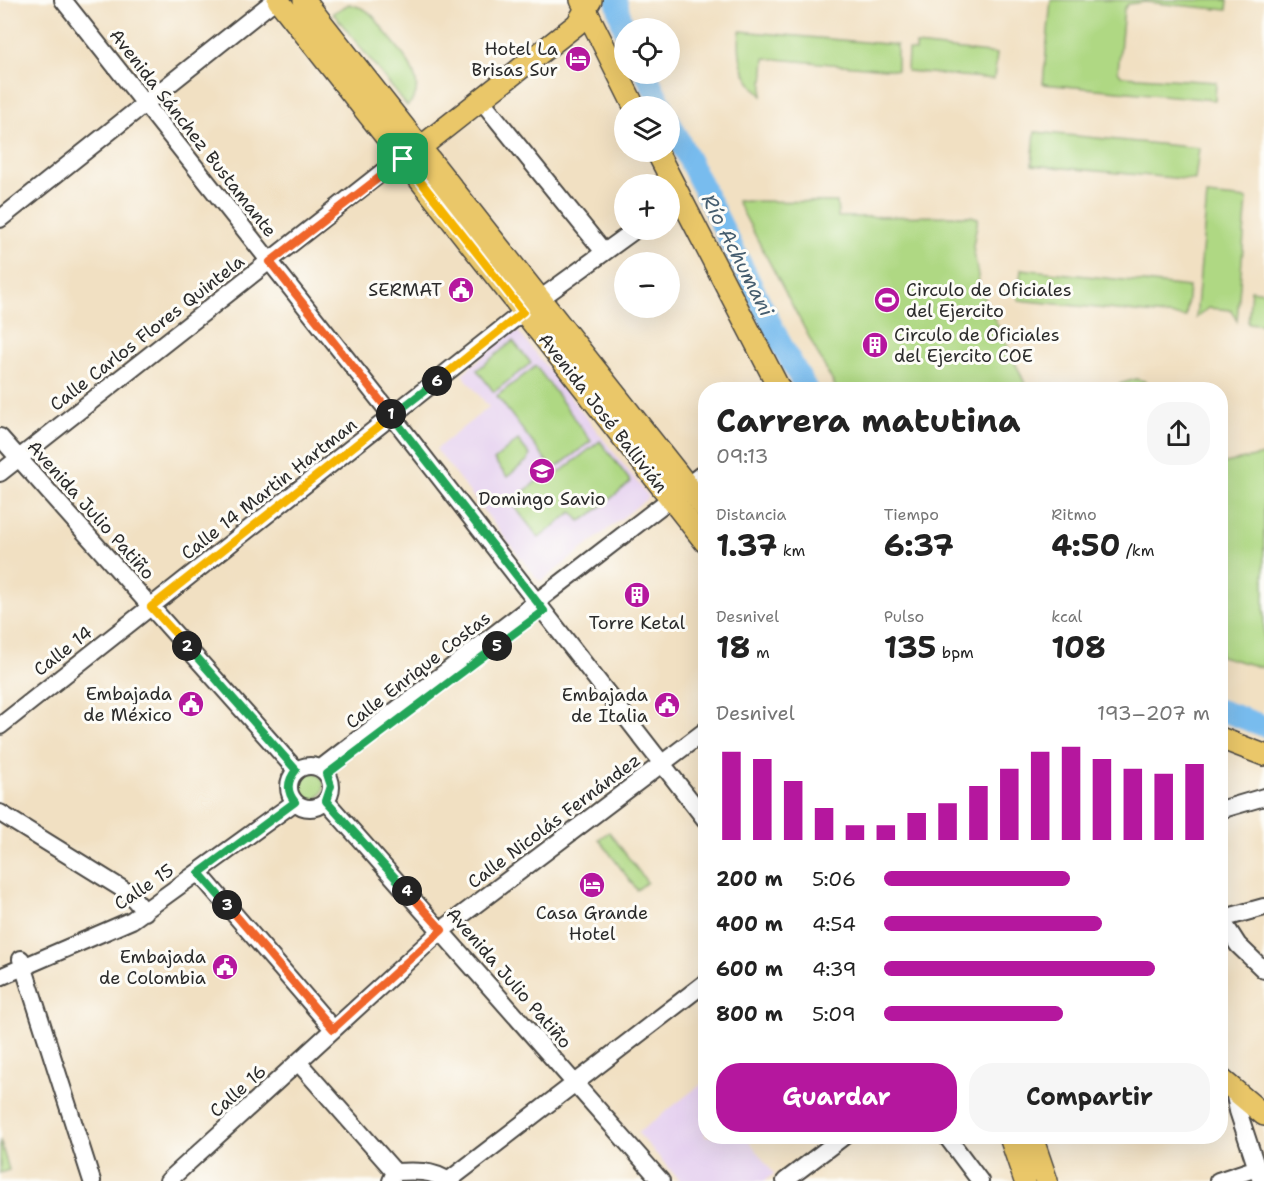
<!DOCTYPE html>
<html lang="es">
<meta charset="utf-8">
<style>
:root{--surface:#fff;--page:#f6f6f6;--text:#222;--muted:#767676;--accent:#b5179e}
body{margin:0;font-family:"Shantell Sans",sans-serif;background:var(--page);color:var(--text);height:100vh;display:flex;flex-direction:column;font-size:22px;white-space:nowrap}
*{box-sizing:border-box;margin:0}
p{font-size:20px;color:var(--muted)}
.icon{flex:none;width:33px;height:33px;fill:none;stroke:currentColor;stroke-width:2;stroke-linecap:round;stroke-linejoin:round}
.map{position:relative;flex:1;overflow:hidden}
.drawer{position:absolute;left:698px;top:382px;width:530px;height:762px;display:flex;flex-direction:column;background:var(--surface);border-radius:24px;box-shadow:0 6px 24px #0002}
.drawer>*{flex:none}
.buttons{position:absolute;left:614px;top:18px;display:grid;gap:12px}
.buttons a{display:grid;place-items:center;width:66px;height:66px;border-radius:50%;background:var(--surface);box-shadow:0 6px 24px #0002;font-size:30px}
.pin{position:absolute;display:grid;place-items:center;width:51px;height:51px;color:#fff;margin:-26px;border-radius:12px;box-shadow:0 3px 9px #0006}
.km{position:absolute;width:30px;height:30px;margin:-15px;border-radius:50%;background:#222;color:#fff;font-size:16px;line-height:30px;text-align:center}
.round{display:grid;place-items:center;flex:none;width:63px;height:63px;border-radius:24px;background:var(--page)}
.head{display:flex;align-items:center;justify-content:space-between;height:102px;padding:0 18px}
h1{font-size:33px;font-weight:700;line-height:45px}
.metrics{display:grid;grid-template-columns:repeat(3,1fr);gap:9px;height:102px;padding:6px 18px}
.metrics div{display:grid;align-content:center}
.metrics b{font-size:30px;font-weight:700}
.metrics small{font-size:16px;font-weight:400}
.metrics p{font-size:16px}
.chart{height:168px;padding:12px 18px}
.chart p{display:flex;justify-content:space-between}
.chart svg{width:100%;height:108px;margin-top:6px;stroke:var(--accent);stroke-width:6}
.action{display:flex;gap:12px;margin-top:auto;padding:12px 18px}
.action a{flex:1;height:69px;border-radius:24px;background:var(--accent);color:#fff;font-size:24px;font-weight:700;line-height:69px;text-align:center}
.action a+a{background:var(--page);color:var(--text)}
ul{padding:0 18px;list-style:none;font-size:20px}
li{display:grid;grid-template-columns:96px 72px 1fr;align-items:center;height:45px}
li i{height:15px;border-radius:8px;background:var(--accent)}
.map>svg:first-child{display:block}
</style>
<div class="map">
<svg width="1264" height="1181" viewBox="0 0 1264 1181">
<rect width="100%" height="100%" fill="#fdfcf7"/>
<filter id="ink" filterUnits="userSpaceOnUse"><feTurbulence type="fractalNoise" baseFrequency=".0167" numOctaves="2"/><feDisplacementMap in="SourceGraphic" scale="12" xChannelSelector="R" yChannelSelector="G"/><feConvolveMatrix kernelMatrix="1 2 1 2 8 2 1 2 1" color-interpolation-filters="sRGB"/></filter>
<filter id="wash" filterUnits="userSpaceOnUse"><feTurbulence type="fractalNoise" baseFrequency=".008" numOctaves="4" result="noise"/><feDisplacementMap in="SourceGraphic" scale="24" xChannelSelector="R" yChannelSelector="G"/><feGaussianBlur stdDeviation="1.35" result="paint"/><feColorMatrix in="noise" values="0 0 0 0 0 0 0 0 0 0 0 0 0 0 0 0 0 1.4 0 .05"/><feComposite in="paint" operator="in"/></filter>
<g filter="url(#wash)">
<rect width="100%" height="100%" fill="#f1e0c2"/>
<path fill="#e6d2f0" d="M 518,331 L 649,497 L 542,581 L 537,579 L 436,449 L 489,407 L 462,374 L 512,332 Z
M 704,1082 L 705,1137 L 746,1137 L 774,1174 L 764,1181 L 680,1181 L 638,1133 Z"/>
<path fill="#afd883" stroke="#6d8257" stroke-width="1.5" d="M 1051,0 L 1228,0 L 1227,10 L 1145,2 L 1128,4 L 1124,9 L 1118,71 L 1122,76 L 1216,82 L 1215,100 L 1043,84 Z
M 349,4 C 354,6 362,7 367,11 C 374,15 380,25 385,32 C 399,49 433,85 407,106 L 333,13 Z
M 740,31 L 897,45 L 897,70 L 765,58 L 762,96 C 742,77 737,58 740,31 Z
M 916,45 L 997,54 L 994,79 L 907,71 L 908,50 L 916,51 Z
M 1035,132 L 1199,148 L 1195,180 L 1032,165 Z
M 1207,195 L 1247,199 L 1237,321 L 1231,310 L 1208,308 L 1196,318 Z
M 737,201 L 837,202 L 838,217 L 971,216 L 978,218 L 973,246 L 980,288 L 1028,390 L 837,390 Z
M 1021,269 L 1189,287 L 1186,317 L 1018,300 Z
M 1251,290 L 1264,292 L 1264,325 L 1248,323 Z
M 513,341 L 531,363 L 494,392 L 477,370 Z
M 536,366 L 591,441 L 553,470 L 497,396 Z
M 1136,379 L 1144,381 L 1156,390 L 1114,390 L 1120,384 Z
M 518,440 L 530,455 L 528,460 L 507,477 L 494,460 Z
M 600,441 L 631,482 L 588,517 L 580,521 L 572,512 L 539,538 L 511,502 L 542,477 L 547,482 Z
M 1264,455 L 1264,668 L 1220,656 L 1220,464 Z
M296 786a14 14 0 1 1 28 0a14 14 0 1 1-28 0Z
M 609,832 L 647,882 L 637,890 L 599,839 Z
M 0,1140 L 9,1170 L 0,1173 Z"/>
<g fill="none" stroke-linecap="round" stroke-linejoin="round">
<path stroke="#78bcee" stroke-width="22" d="M 616,0 L 624,29
M 646,74 L 662,106
M 669,120 L 781,344 L 807,390
M 1220,710 L 1264,726"/>
</g>
</g>
<g filter="url(#ink)">
<g fill="none" stroke-linecap="round" stroke-linejoin="round">
<g stroke="#494642" stroke-width="20">
<path id="minor" d="M 63,0 L 392,416 L 705,819
M 482,101 L 604,252
M 0,219 L 275,0
M 540,299 L 635,230
M 0,437 L 296,770
M 0,473 L 390,166 L 403,159
M 0,726 L 523,312
M289 787a21 21 0 1 1 42 0a21 21 0 1 1-42 0Z
M 321,768 L 705,472
M 326,801 L 661,1181
M 1220,810 L 1264,797
M 0,813 L 129,893 L 145,912
M 199,873 L 333,1029
M 1220,917 L 1238,945 L 1264,970
M 1221,919 L 1264,907
M 21,959 L 92,1181
M 0,977 L 132,920 L 295,802
M 298,1062 L 395,1172
M 1234,1091 L 1238,1111 L 1261,1181
M 947,1137 L 980,1181
M 168,1181 L 442,930 L 705,731
M 391,1181 L 395,1172 C 414,1171 432,1170 448,1181
M 448,1181 L 705,983
M 785,1181 L 843,1137
M 1218,1181 L 1257,1168"/>
</g>
<g stroke="#494642" stroke-width="24">
<path id="major" d="M 278,0 L 705,542
M 304,0 L 705,508
M 581,0 L 634,106
M 657,152 L 780,390
M 412,154 L 577,24 L 591,0
M 1220,738 L 1264,755
M 1220,1078 L 1264,1115
M 1010,1137 L 1025,1181
M 1032,1137 L 1047,1181"/>
</g>
<use href="#minor" stroke="#fff" stroke-width="16"/>
<use href="#major" stroke="#eac769" stroke-width="21"/>
</g>
</g>
<g fill="none" stroke-linecap="round" stroke-linejoin="round" filter="url(#ink)">
<g stroke="#fff" stroke-width="12">
<path id="split-1" d="M 391,414 L 270,262 L 403,159"/>
</g>
<g stroke="#fff" stroke-width="12">
<path id="split-2" d="M 187,646 L 151,607 L 392,416 L 391,414"/>
</g>
<g stroke="#fff" stroke-width="12">
<path id="split-3" d="M 187,646 L 296,770 C 287,781 286,791 295,802 L 199,873 L 227,905"/>
</g>
<g stroke="#fff" stroke-width="12">
<path id="split-4" d="M 227,905 L 333,1029 L 442,930 L 407,891"/>
</g>
<g stroke="#fff" stroke-width="12">
<path id="split-5" d="M 407,891 L 326,801 L 331,786 L 327,774 L 497,646"/>
</g>
<g stroke="#fff" stroke-width="12">
<path id="split-6" d="M 437,381 L 392,416 L 544,611 L 497,646"/>
</g>
<g stroke="#fff" stroke-width="12">
<path id="split-7" d="M 403,159 L 523,312 L 437,381"/>
</g>
<use href="#split-1" stroke="#f0652b" stroke-width="8"/>
<use href="#split-2" stroke="#f5b400" stroke-width="8"/>
<use href="#split-3" stroke="#22a559" stroke-width="8"/>
<use href="#split-4" stroke="#f0652b" stroke-width="8"/>
<use href="#split-5" stroke="#22a559" stroke-width="8"/>
<use href="#split-6" stroke="#22a559" stroke-width="8"/>
<use href="#split-7" stroke="#f5b400" stroke-width="8"/>
</g>
<defs>
<g id="hotel-disc" transform="scale(1.35)"><circle r="9.5" fill="#b5179e" stroke="#fdfcf7"/><path d="M-6-4.5h1.5V1H6V5H4.5V3h-9V5H-6ZM-4 0a1.8 1.8 0 1 1 3.6 0ZM.5 0V-2.5h3Q6-2.5 6 0Z" fill="#fff"/></g>
<g id="civic-disc" transform="scale(1.35)"><circle r="9.5" fill="#b5179e" stroke="#fdfcf7"/><path d="M-.6-6.5H3V-4.5H.6V-3L4-1V1h2V6H-6V1h2V-1L-.6-3ZM-1.2 2.5V6h2.4V2.5Z" fill="#fff"/></g>
<g id="stadium-disc" transform="scale(1.35)"><circle r="9.5" fill="#b5179e" stroke="#fdfcf7"/><path d="M0-5a6.5 5 0 1 0 0 10a6.5 5 0 1 0 0-10ZM-3.5-1.8h7v3.6h-7Z" fill="#fff"/></g>
<g id="building-disc" transform="scale(1.35)"><circle r="9.5" fill="#b5179e" stroke="#fdfcf7"/><path d="M-4-6H4V6H1V3H-1V6H-4ZM-2.5-4.3h1.7v1.8h-1.7ZM.8-4.3h1.7v1.8H.8ZM-2.5-1h1.7V.8h-1.7ZM.8-1h1.7V.8H.8Z" fill="#fff"/></g>
<g id="school-disc" transform="scale(1.35)"><circle r="9.5" fill="#b5179e" stroke="#fdfcf7"/><path d="M0-5L7-2L0 1L-7-2ZM-4 1L0 2.5L4 1V4Q0 6-4 4Z" fill="#fff"/></g>
</defs>
<g fill-rule="evenodd">
<use href="#hotel-disc" x="578" y="59"/>
<use href="#civic-disc" x="461" y="290"/>
<use href="#stadium-disc" x="887" y="300"/>
<use href="#building-disc" x="875" y="345"/>
<use href="#school-disc" x="542" y="471"/>
<use href="#building-disc" x="637" y="595"/>
<use href="#civic-disc" x="191" y="704"/>
<use href="#civic-disc" x="667" y="705"/>
<use href="#hotel-disc" x="592" y="885"/>
<use href="#civic-disc" x="225" y="967"/>
</g>
<g text-anchor="middle" stroke-width="6" stroke-linejoin="round" paint-order="stroke">
<g font-size="18" fill="#2b2b2b" stroke="#fdfcf7" text-anchor="end">
<text x="558" y="55">Hotel La<tspan x="558" dy="21">Brisas Sur</tspan></text>
<text x="442" y="296">SERMAT</text>
<text x="906" y="296" text-anchor="start">Circulo de Oficiales<tspan x="906" dy="21">del Ejercito</tspan></text>
<text x="894" y="341" text-anchor="start">Circulo de Oficiales<tspan x="894" dy="21">del Ejercito COE</tspan></text>
<text x="542" y="505" text-anchor="middle">Domingo Savio</text>
<text x="637" y="629" text-anchor="middle">Torre Ketal</text>
<text x="172" y="700">Embajada<tspan x="172" dy="21">de México</tspan></text>
<text x="648" y="701">Embajada<tspan x="648" dy="21">de Italia</tspan></text>
<text x="592" y="919" text-anchor="middle">Casa Grande<tspan x="592" dy="21">Hotel</tspan></text>
<text x="206" y="963">Embajada<tspan x="206" dy="21">de Colombia</tspan></text>
</g>
<g font-size="18" fill="#2b2b2b" stroke="#fdfcf7">
<text transform="translate(193 133) rotate(52)" y="6">Avenida Sánchez Bustamante</text>
<text transform="translate(147 333) rotate(-38)" y="6">Calle Carlos Flores Quintela</text>
<text transform="translate(603 413) rotate(52)" y="6">Avenida José Ballivián</text>
<text transform="translate(269 489) rotate(-38)" y="6">Calle 14 Martin Hartman</text>
<text transform="translate(91 510) rotate(48)" y="6">Avenida Julio Patiño</text>
<text transform="translate(63 651) rotate(-38)" y="6">Calle 14</text>
<text transform="translate(418 670) rotate(-38)" y="6">Calle Enrique Costas</text>
<text transform="translate(554 821) rotate(-37)" y="6">Calle Nicolás Fernández</text>
<text transform="translate(144 887) rotate(-34)" y="6">Calle 15</text>
<text transform="translate(509 978) rotate(49)" y="6">Avenida Julio Patiño</text>
<text transform="translate(238 1091) rotate(-42)" y="6">Calle 16</text>
</g>
<g font-size="20" font-style="italic" fill="#465e6f" stroke="#fdfcf7">
<text transform="translate(738 255) rotate(63)" y="7">Río Achumani</text>
</g>
</g>
</svg>
<div class="buttons">
<a><svg class="icon" aria-label="locate" viewBox="0 0 24 24"><circle cx="12" cy="12" r="6"/><path d="M12 2v4M12 18v4M2 12h4M18 12h4"/></svg></a>
<a><svg class="icon" aria-label="layers" viewBox="0 0 24 24"><path d="M12 4l9 5-9 5-9-5zM3 14l9 5 9-5"/></svg></a>
<a>+</a>
<a>−</a>
</div>
<div class="pin" style="left:403px;top:159px;background:#1e9e55"><svg class="icon" aria-label="arrive" viewBox="0 0 24 24"><path d="M6 21V4h12l-3 4 3 4H6"/></svg></div>
<b class="km" style="left:391px;top:414px">1</b>
<b class="km" style="left:187px;top:646px">2</b>
<b class="km" style="left:227px;top:905px">3</b>
<b class="km" style="left:407px;top:891px">4</b>
<b class="km" style="left:497px;top:646px">5</b>
<b class="km" style="left:437px;top:381px">6</b>
<section class="drawer">
<div class="head"><div><h1>Carrera matutina</h1><p>09:13</p></div><a class="round"><svg class="icon" aria-label="share" viewBox="0 0 24 24"><path d="M12 15V3M7 8l5-5 5 5M5 13v7h14v-7"/></svg></a></div>
<div class="metrics">
<div><p>Distancia</p><b>1.37<small> km</small></b></div>
<div><p>Tiempo</p><b>6:37</b></div>
<div><p>Ritmo</p><b>4:50<small> /km</small></b></div>
</div>
<div class="metrics">
<div><p>Desnivel</p><b>18<small> m</small></b></div>
<div><p>Pulso</p><b>135<small> bpm</small></b></div>
<div><p>kcal</p><b>108</b></div>
</div>
<div class="chart"><p><span>Desnivel</span>193–207 m</p>
<svg viewBox="0 0 160 44" preserveAspectRatio="none"><path d="M5 44V8M15 44V11M25 44V20M35 44V31M45 44V38M55 44V38M65 44V33M75 44V29M85 44V22M95 44V15M105 44V8M115 44V6M125 44V11M135 44V15M145 44V17M155 44V13"/></svg>
</div>
<ul>
<li><b>200 m</b>5:06<i style="width:57%"></i></li>
<li><b>400 m</b>4:54<i style="width:67%"></i></li>
<li><b>600 m</b>4:39<i style="width:83%"></i></li>
<li><b>800 m</b>5:09<i style="width:55%"></i></li>
</ul>
<div class="action"><a>Guardar</a><a>Compartir</a></div>
</section>
</div>
